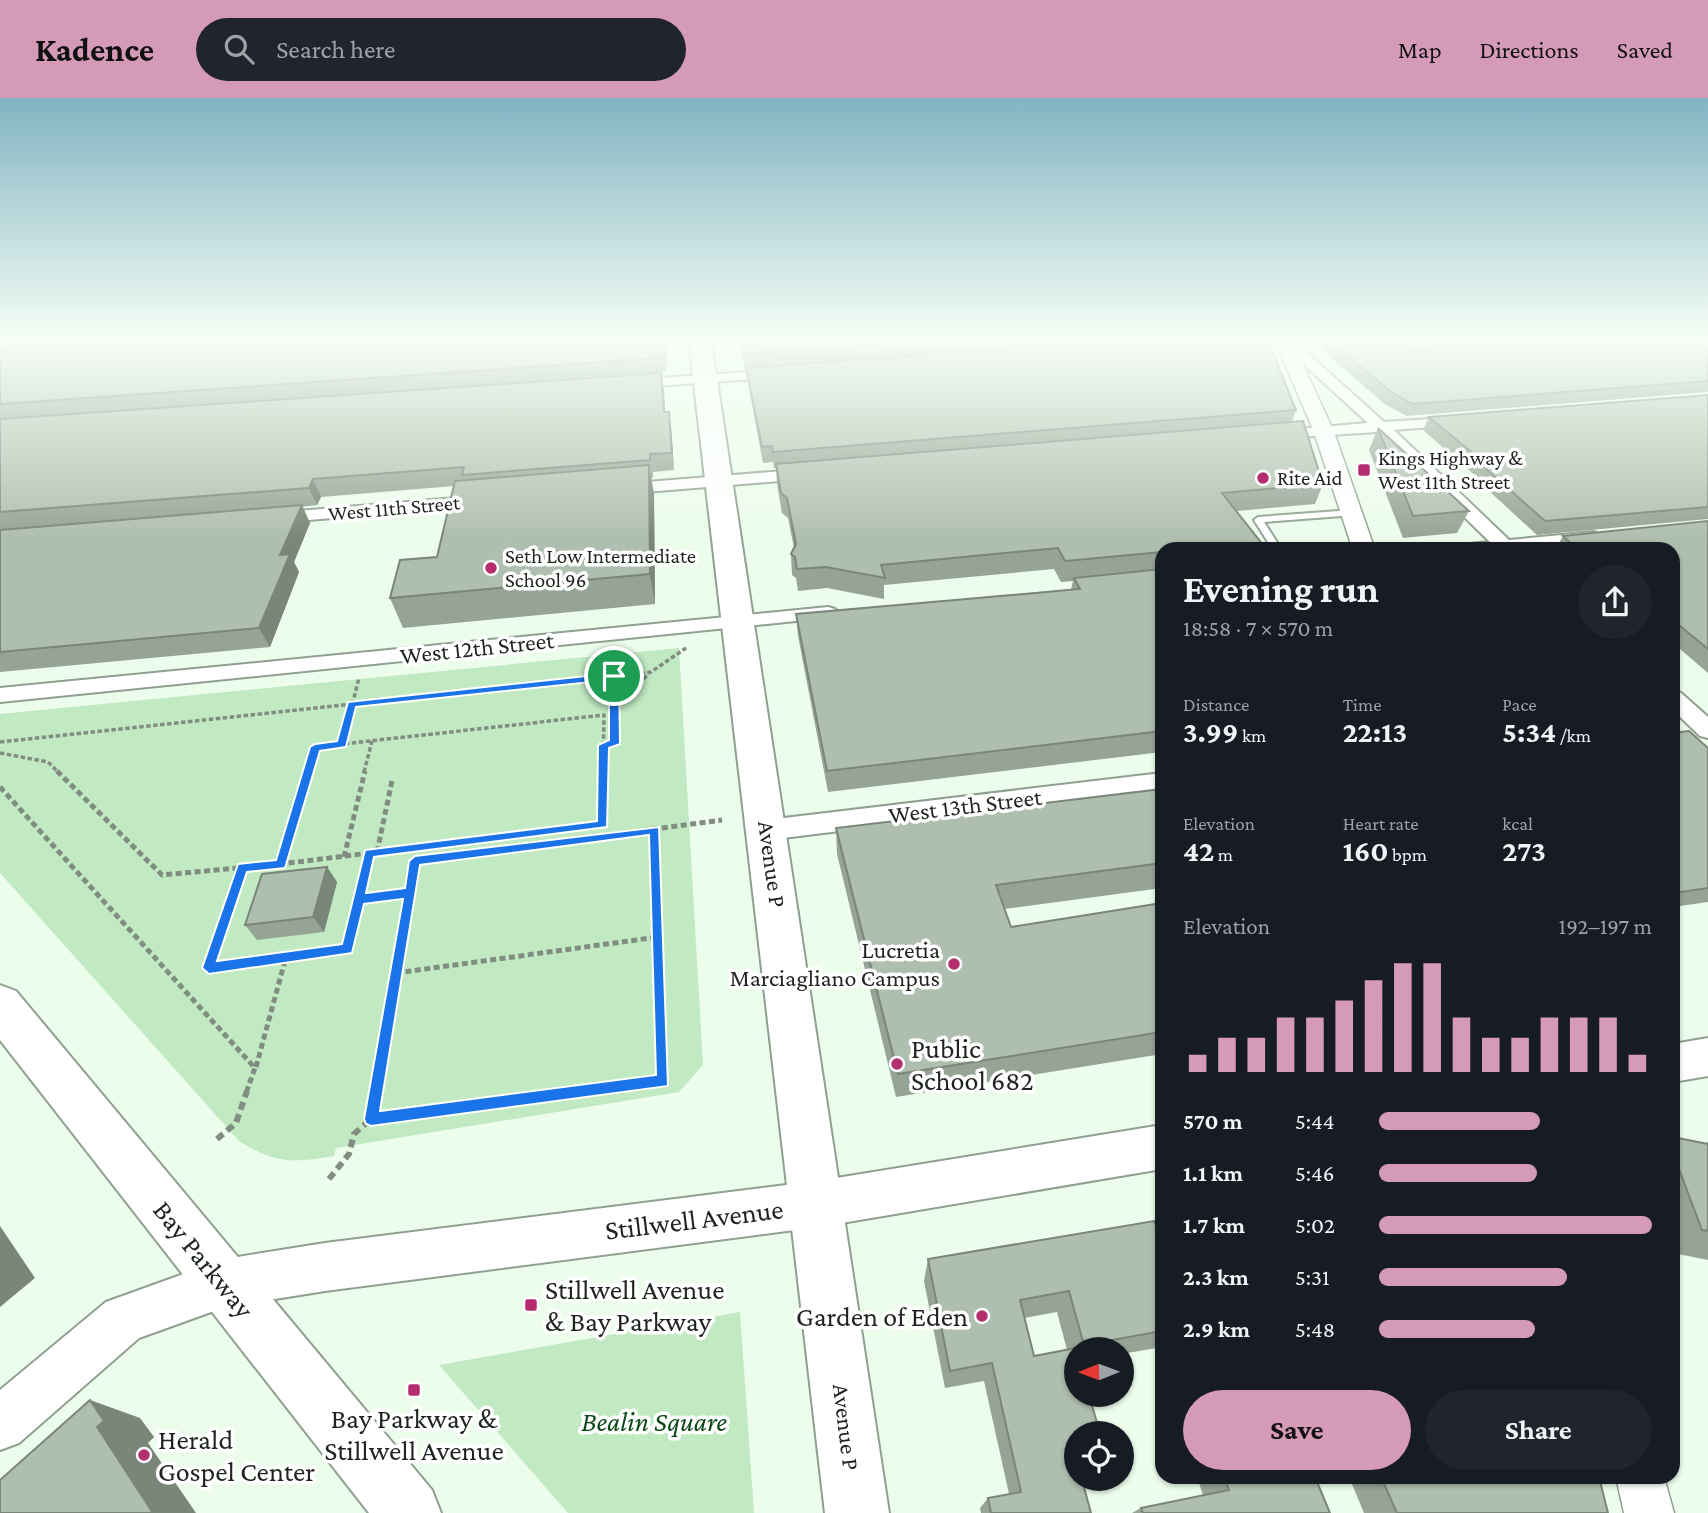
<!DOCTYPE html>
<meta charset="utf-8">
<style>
:root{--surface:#171b24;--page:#20242c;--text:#f1f3f6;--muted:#9ea1a6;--accent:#d69ab9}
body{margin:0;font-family:"Crimson Pro",serif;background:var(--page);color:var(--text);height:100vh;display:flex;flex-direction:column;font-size:26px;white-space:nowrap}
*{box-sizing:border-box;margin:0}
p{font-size:23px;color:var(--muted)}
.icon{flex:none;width:38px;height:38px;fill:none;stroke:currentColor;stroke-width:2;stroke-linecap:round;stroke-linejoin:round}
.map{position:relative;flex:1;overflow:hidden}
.details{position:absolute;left:1155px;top:444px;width:525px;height:942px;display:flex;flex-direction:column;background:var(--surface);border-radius:21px;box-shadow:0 2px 5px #0004}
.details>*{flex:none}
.needle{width:46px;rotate:269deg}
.buttons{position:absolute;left:1064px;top:1239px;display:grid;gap:14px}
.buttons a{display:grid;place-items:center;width:70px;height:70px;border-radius:50%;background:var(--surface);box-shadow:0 2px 5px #0004;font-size:35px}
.pin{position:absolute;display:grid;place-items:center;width:60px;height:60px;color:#fff;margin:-30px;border:4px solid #fff;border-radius:50%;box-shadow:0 2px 7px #0007}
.round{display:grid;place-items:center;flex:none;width:74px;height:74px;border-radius:37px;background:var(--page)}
.overview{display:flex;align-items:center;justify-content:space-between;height:119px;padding:0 28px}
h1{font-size:38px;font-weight:700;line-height:52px}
.figures{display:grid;grid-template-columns:repeat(3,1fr);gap:10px;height:119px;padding:7px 28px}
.figures div{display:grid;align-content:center}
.figures b{font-size:30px;font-weight:700}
.figures small{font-size:19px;font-weight:400}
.figures p{font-size:19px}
.chart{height:196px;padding:14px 28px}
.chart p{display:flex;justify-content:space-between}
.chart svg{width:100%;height:126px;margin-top:7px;stroke:var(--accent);stroke-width:6}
.action{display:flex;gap:14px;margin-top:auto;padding:14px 28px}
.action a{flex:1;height:80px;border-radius:42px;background:var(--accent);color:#111;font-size:28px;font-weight:700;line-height:80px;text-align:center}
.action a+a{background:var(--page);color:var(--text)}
ul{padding:0 28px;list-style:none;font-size:23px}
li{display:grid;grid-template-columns:112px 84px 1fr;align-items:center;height:52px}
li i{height:18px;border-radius:9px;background:var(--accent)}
header{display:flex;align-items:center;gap:42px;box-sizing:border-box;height:98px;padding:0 35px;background:var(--accent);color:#111}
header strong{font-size:33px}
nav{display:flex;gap:38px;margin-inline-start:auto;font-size:24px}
.search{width:490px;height:63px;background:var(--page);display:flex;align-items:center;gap:18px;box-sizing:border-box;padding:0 24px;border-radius:38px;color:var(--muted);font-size:26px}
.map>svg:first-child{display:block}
</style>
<header>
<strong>Kadence</strong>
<div class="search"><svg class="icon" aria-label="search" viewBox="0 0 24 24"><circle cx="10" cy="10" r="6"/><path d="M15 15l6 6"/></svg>Search here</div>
<nav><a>Map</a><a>Directions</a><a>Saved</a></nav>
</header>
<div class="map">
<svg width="1708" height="1415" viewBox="0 0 1708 1415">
<rect width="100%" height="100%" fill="#ecfdec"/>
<path fill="#c1e9c2" d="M 679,550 L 703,967 L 679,994 L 336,1050 L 334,1058 C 291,1065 277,1066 239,1043 L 0,775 L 0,616 Z
M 740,1214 L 754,1415 L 568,1415 L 439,1267 Z"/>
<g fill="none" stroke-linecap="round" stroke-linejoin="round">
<g stroke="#90a090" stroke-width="4">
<path id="service" d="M 1352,412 L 1355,413 L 1355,417 L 1264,424 L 1282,452 L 1273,452 L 1254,422 L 1258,419 Z"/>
</g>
<g stroke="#90a090" stroke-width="4">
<path id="minor" d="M 0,243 L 64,243 L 57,247 L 0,251 Z
M 1278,243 L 1294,243 L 1384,324 L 1463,319 L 1465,322 L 1457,327 L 1394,332 L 1509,442 L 1594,434 L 1603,439 L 1594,444 L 1527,452 L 1460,452 L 1469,446 L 1490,444 L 1377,334 L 1268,341 L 1268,335 L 1274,333 L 1368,325 Z
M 778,272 L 785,276 L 783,279 L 629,290 L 622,286 L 629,282 Z
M 809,371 L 815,372 L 817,376 L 815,380 L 622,396 L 613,391 L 622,386 Z
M 481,398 L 490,403 L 487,407 L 273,425 L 264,420 L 273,415 Z
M 828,509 L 835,511 L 838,515 L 835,519 L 0,604 L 0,590 Z
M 1673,593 L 1681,595 L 1708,619 L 1708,640 L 1700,638 L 1673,612 Z
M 1162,675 L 1162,693 L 767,742 L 758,739 L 754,732 L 758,725 L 767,722 Z"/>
</g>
<g stroke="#90a090" stroke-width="3">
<path id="tertiary" d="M 1275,243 L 1292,243 L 1334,334 L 1375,452 L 1353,452 L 1314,334 Z
M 1616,1379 L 1664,1379 L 1674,1415 L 1624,1415 Z"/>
</g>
<g stroke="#90a090" stroke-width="4">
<path id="secondary" d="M 1708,940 L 1708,978 L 1673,984 L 1673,946 Z
M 1162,1027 L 1162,1071 L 818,1129 L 325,1193 L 225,1209 L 139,1240 L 19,1345 L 0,1352 L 0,1292 L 106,1204 L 225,1161 L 325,1145 L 818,1083 Z"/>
</g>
<g stroke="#90a090" stroke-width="4">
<path id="primary" d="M 689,243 L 711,243 L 889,1415 L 825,1415 Z
M 0,887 L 16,893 L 432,1392 L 441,1415 L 369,1415 L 0,942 Z"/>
</g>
<path stroke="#818d81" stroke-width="3.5" stroke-dasharray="4.5 2.5" stroke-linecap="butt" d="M 614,578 L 614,604
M 0,644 L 651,574 L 686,550
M 342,647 L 359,580
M 603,647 L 615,646 L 614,605 L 649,576
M 0,655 L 48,664 L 58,674
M 308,674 L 315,649 L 604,617 L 603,674
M 364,674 L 372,643"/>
<path stroke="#818d81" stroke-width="5" stroke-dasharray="6 3.5" stroke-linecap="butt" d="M 57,673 L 162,777 L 281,766
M 308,673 L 281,766 L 603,726 L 603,673
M 0,689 L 255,970 L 246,995
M 377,754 L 392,683
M 344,759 L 365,673
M 242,770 L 209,870 L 286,859
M 359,801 L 410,795
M 396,875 L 658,839
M 256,969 L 286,859 L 348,851 L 369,755
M 375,995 L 415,763 L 722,722
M 571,995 L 663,983 L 655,732"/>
<path stroke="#818d81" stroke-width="6" stroke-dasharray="8 5" stroke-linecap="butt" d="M 376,993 L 371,1021 L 584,993
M 217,1041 L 236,1025 L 247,993
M 329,1081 L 349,1056 L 354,1036 L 371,1021"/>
<use href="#service" fill="#fff" fill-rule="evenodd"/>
<use href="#minor" fill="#fff" fill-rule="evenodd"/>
<use href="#tertiary" fill="#fff" fill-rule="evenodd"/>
<use href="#secondary" fill="#fff" fill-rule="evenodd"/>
<use href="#primary" fill="#fff" fill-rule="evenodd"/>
</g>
<path fill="#96a496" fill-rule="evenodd" d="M 15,243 L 666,243 L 666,273 L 663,273 L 663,277 L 662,277 L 665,314 L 669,314 L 671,331 L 674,372 L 653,374 L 653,380 L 651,380 L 654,396 L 655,506 L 403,530 L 390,500 L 437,459 L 454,388 L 321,399 L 317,407 L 302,409 L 310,425 L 294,464 L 299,474 L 270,549 L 0,574 L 0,258 Z
M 740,243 L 1268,243 L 1296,312 L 1292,324 L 1323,386 L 1315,406 L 1237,413 L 1162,452 L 1162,654 L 828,694 L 798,538 L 796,516 L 1071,491 L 1073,483 L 1061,484 L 1054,471 L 884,487 L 884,501 L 827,490 L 798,493 L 796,480 L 792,477 L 791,456 L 794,450 L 788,420 L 782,415 L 777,386 L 776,370 L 774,370 L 773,364 L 763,365 L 748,285 L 746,271 L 745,271 Z
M 1318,243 L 1708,243 L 1708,294 L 1407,318 L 1386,307 L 1323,253 Z
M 1708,297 L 1708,421 L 1537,437 L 1476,381 L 1477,379 L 1423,332 L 1429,319 Z
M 1378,330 L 1469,413 L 1457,435 L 1403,440 L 1369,352 Z
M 1708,423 L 1708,575 L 1673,545 L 1673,452 L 1555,452 L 1563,438 Z
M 1673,635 L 1708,650 L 1708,804 L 1673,809 Z
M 1162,691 L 1162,790 L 1004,811 L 1011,829 L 1162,805 L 1162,956 L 896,999 L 837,756 L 836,730 Z
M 327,769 L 337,784 L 324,834 L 257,842 L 245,827 Z
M 1673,1039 L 1706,1045 L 1708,1044 L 1708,1162 L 1673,1155 Z
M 1162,1141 L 1162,1249 L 1122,1256 L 1122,1251 L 1076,1251 L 1076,1381 L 1104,1381 L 1095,1387 L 1085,1390 L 1091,1415 L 981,1415 L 980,1410 L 988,1400 L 1009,1396 L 984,1283 L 945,1290 L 924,1183 L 928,1161 ZM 1057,1214 L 1067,1252 L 1034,1258 L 1024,1220 Z
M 1197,1379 L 1315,1379 L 1330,1415 L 1132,1415 L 1141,1410 L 1203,1397 Z
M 1349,1379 L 1599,1379 L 1608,1415 L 1364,1415 Z"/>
<path fill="#7a867a" d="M 664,243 L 666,243 L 667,256 L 666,273 L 664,257 Z
M 661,275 L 664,291 L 666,331 L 664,314 Z
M 669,314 L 671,331 L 674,372 L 672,355 Z
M 649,367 L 654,396 L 655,506 L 650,476 Z
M 313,381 L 321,399 L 317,407 L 309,390 Z
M 302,407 L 310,425 L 294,464 L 299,474 L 270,549 L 259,530 L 280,457 Z
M 327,769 L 337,784 L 324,834 L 313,819 Z
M 0,1128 L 35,1180 L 0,1209 Z
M 90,1302 L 140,1320 L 154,1339 L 148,1345 L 196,1415 L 153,1415 L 97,1329 Z"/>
<path fill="#afbfaf" stroke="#7a867a" stroke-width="2" d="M 15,243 L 664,243 L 664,257 L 660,257 L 660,260 L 0,306 L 0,258 Z
M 741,243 L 922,243 L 744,256 Z
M 1122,243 L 1268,243 L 1296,312 L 773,354 L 772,348 L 762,349 L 746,270 Z
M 1330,243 L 1397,243 L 1414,258 L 1426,254 L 1414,243 L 1708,243 L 1708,283 L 1412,306 L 1391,294 Z
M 661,275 L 664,314 L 669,314 L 672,355 L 650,356 L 650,362 L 462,377 L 464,369 L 313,381 L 309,390 L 0,414 L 0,321 Z
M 1708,297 L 1708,409 L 1545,423 L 1483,368 L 1487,367 L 1429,319 Z
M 1303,323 L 1323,386 L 1222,395 L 1267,452 L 1162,452 L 1162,454 L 1065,463 L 1058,450 L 881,467 L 885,480 L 826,469 L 797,471 L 795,459 L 791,456 L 796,446 L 787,400 L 781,395 L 776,366 Z
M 1378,330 L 1469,413 L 1413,418 Z
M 649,367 L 650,476 L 390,500 L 400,462 L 437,459 L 455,383 Z
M 302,407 L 280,457 L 290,456 L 259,530 L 0,554 L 0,432 Z
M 1708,423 L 1708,551 L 1673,522 L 1673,452 L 1578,452 L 1563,438 Z
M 1162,471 L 1162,633 L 827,673 L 796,516 L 1080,491 L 1074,480 Z
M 1689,633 L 1708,650 L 1708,790 L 1673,795 L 1673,635 Z
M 1162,691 L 1162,765 L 996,787 L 1011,829 L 1162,805 L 1162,934 L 898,976 L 836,730 Z
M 327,769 L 313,819 L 245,827 L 262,776 Z
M 1673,1039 L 1708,1046 L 1708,1133 L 1702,1132 L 1673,1055 Z
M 1154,1123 L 1162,1141 L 1162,1233 L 1084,1247 L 1069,1193 L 1020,1202 L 1034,1258 L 1076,1250 L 1076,1297 L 1089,1297 L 1100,1335 L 1076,1335 L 1076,1381 L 1086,1381 L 1082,1382 L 1091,1415 L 991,1415 L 988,1400 L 1021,1394 L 992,1265 L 950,1273 L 928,1161 Z
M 90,1302 L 104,1323 L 97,1329 L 153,1415 L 0,1415 L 0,1382 Z
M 1224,1379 L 1315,1379 L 1330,1415 L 1143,1415 L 1141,1410 L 1229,1392 Z
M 1381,1379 L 1599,1379 L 1608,1415 L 1397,1415 Z"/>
<linearGradient id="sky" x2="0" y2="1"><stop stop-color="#81b3c2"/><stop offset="0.55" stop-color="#f6fef6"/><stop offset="1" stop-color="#f6fef6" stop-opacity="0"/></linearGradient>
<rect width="1708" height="441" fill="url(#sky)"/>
<path fill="#1a73e8" stroke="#fff" stroke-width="2" fill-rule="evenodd" d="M 614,575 L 619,578 L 620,646 L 609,650 L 607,729 L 374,759 L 366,795 L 405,790 L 409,763 L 415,758 L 659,729 L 668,988 L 371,1028 L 366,1026 L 364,1021 L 403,801 L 364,806 L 352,855 L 209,876 L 202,870 L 238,766 L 276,762 L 310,649 L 315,646 L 337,643 L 348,604 ZM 609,582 L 609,642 L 598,647 L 597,723 L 365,752 L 342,846 L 217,863 L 247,774 L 285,770 L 320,653 L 346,649 L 356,609 ZM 649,737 L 656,977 L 380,1013 L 420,767 Z"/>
<g fill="#b42d6f" stroke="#fff" stroke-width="2.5">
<rect x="1357" y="365" width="14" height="14" rx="3.5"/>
<circle cx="1263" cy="380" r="7"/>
<circle cx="491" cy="470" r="7"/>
<circle cx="954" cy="866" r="7"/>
<circle cx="897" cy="966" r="7"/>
<rect x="524" y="1200" width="14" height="14" rx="3.5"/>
<circle cx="982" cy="1218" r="7"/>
<rect x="407" y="1285" width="14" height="14" rx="3.5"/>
<circle cx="144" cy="1357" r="7"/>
</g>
<g text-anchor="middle" stroke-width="7" stroke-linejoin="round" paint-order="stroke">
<g font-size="21" fill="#1e241e" stroke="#fff" text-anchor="start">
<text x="1378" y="367">Kings Highway &amp;<tspan x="1378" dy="24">West 11th Street</tspan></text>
<text x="1277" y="387">Rite Aid</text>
<text x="505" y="465">Seth Low Intermediate<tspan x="505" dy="24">School 96</tspan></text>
</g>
<g font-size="21" fill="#1e241e" stroke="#fff">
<text transform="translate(394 410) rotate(-5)" y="7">West 11th Street</text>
</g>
<g font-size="24" fill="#1e241e" stroke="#fff">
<text transform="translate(477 550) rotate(-6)" y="8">West 12th Street</text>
<text transform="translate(965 708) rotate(-7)" y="8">West 13th Street</text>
<text transform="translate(772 766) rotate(82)" y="8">Avenue P</text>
<text transform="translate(846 1329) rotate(83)" y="8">Avenue P</text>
</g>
<g font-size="24" fill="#1e241e" stroke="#fff" text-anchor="end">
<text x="940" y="860">Lucretia<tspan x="940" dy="28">Marciagliano Campus</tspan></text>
</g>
<g font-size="28" fill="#1e241e" stroke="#fff" text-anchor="start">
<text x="911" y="960">Public<tspan x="911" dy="32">School 682</tspan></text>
<text x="545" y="1201">Stillwell Avenue<tspan x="545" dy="32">&amp; Bay Parkway</tspan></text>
<text x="968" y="1228" text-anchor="end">Garden of Eden</text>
<text x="414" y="1330" text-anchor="middle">Bay Parkway &amp;<tspan x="414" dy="32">Stillwell Avenue</tspan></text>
<text x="158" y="1351">Herald<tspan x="158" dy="32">Gospel Center</tspan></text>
</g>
<g font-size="28" fill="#1e241e" stroke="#fff">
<text transform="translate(694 1121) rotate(-7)" y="10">Stillwell Avenue</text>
<text transform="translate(204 1161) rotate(51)" y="10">Bay Parkway</text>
</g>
<g font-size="28" font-style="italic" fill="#0b4916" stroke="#fff">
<text x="654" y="1333">Bealin Square</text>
</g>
</g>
</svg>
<div class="buttons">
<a><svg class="needle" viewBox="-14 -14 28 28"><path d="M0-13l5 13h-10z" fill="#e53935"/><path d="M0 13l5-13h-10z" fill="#9ea1a6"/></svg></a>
<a><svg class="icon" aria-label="locate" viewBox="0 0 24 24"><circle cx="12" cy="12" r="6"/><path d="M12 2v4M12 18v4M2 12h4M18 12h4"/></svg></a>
</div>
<div class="pin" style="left:614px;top:578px;background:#1e9e55"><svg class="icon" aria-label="arrive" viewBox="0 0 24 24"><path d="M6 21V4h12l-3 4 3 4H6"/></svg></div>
<section class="details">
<div class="overview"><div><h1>Evening run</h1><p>18:58 · 7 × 570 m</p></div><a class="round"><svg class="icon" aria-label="share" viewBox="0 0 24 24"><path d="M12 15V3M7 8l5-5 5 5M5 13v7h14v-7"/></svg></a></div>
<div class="figures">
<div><p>Distance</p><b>3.99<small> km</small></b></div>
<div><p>Time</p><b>22:13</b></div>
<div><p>Pace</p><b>5:34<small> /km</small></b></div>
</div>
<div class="figures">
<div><p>Elevation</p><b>42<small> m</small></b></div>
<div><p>Heart rate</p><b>160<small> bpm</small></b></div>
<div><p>kcal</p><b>273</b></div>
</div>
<div class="chart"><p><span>Elevation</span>192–197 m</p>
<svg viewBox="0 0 160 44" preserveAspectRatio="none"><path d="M5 44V38M15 44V32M25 44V32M35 44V25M45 44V25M55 44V19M65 44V12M75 44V6M85 44V6M95 44V25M105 44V32M115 44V32M125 44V25M135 44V25M145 44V25M155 44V38"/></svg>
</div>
<ul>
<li><b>570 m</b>5:44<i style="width:59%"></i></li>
<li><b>1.1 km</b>5:46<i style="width:58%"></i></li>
<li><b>1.7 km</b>5:02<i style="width:100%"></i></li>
<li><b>2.3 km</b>5:31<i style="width:69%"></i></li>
<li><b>2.9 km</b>5:48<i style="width:57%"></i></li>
</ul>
<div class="action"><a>Save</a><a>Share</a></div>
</section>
</div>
